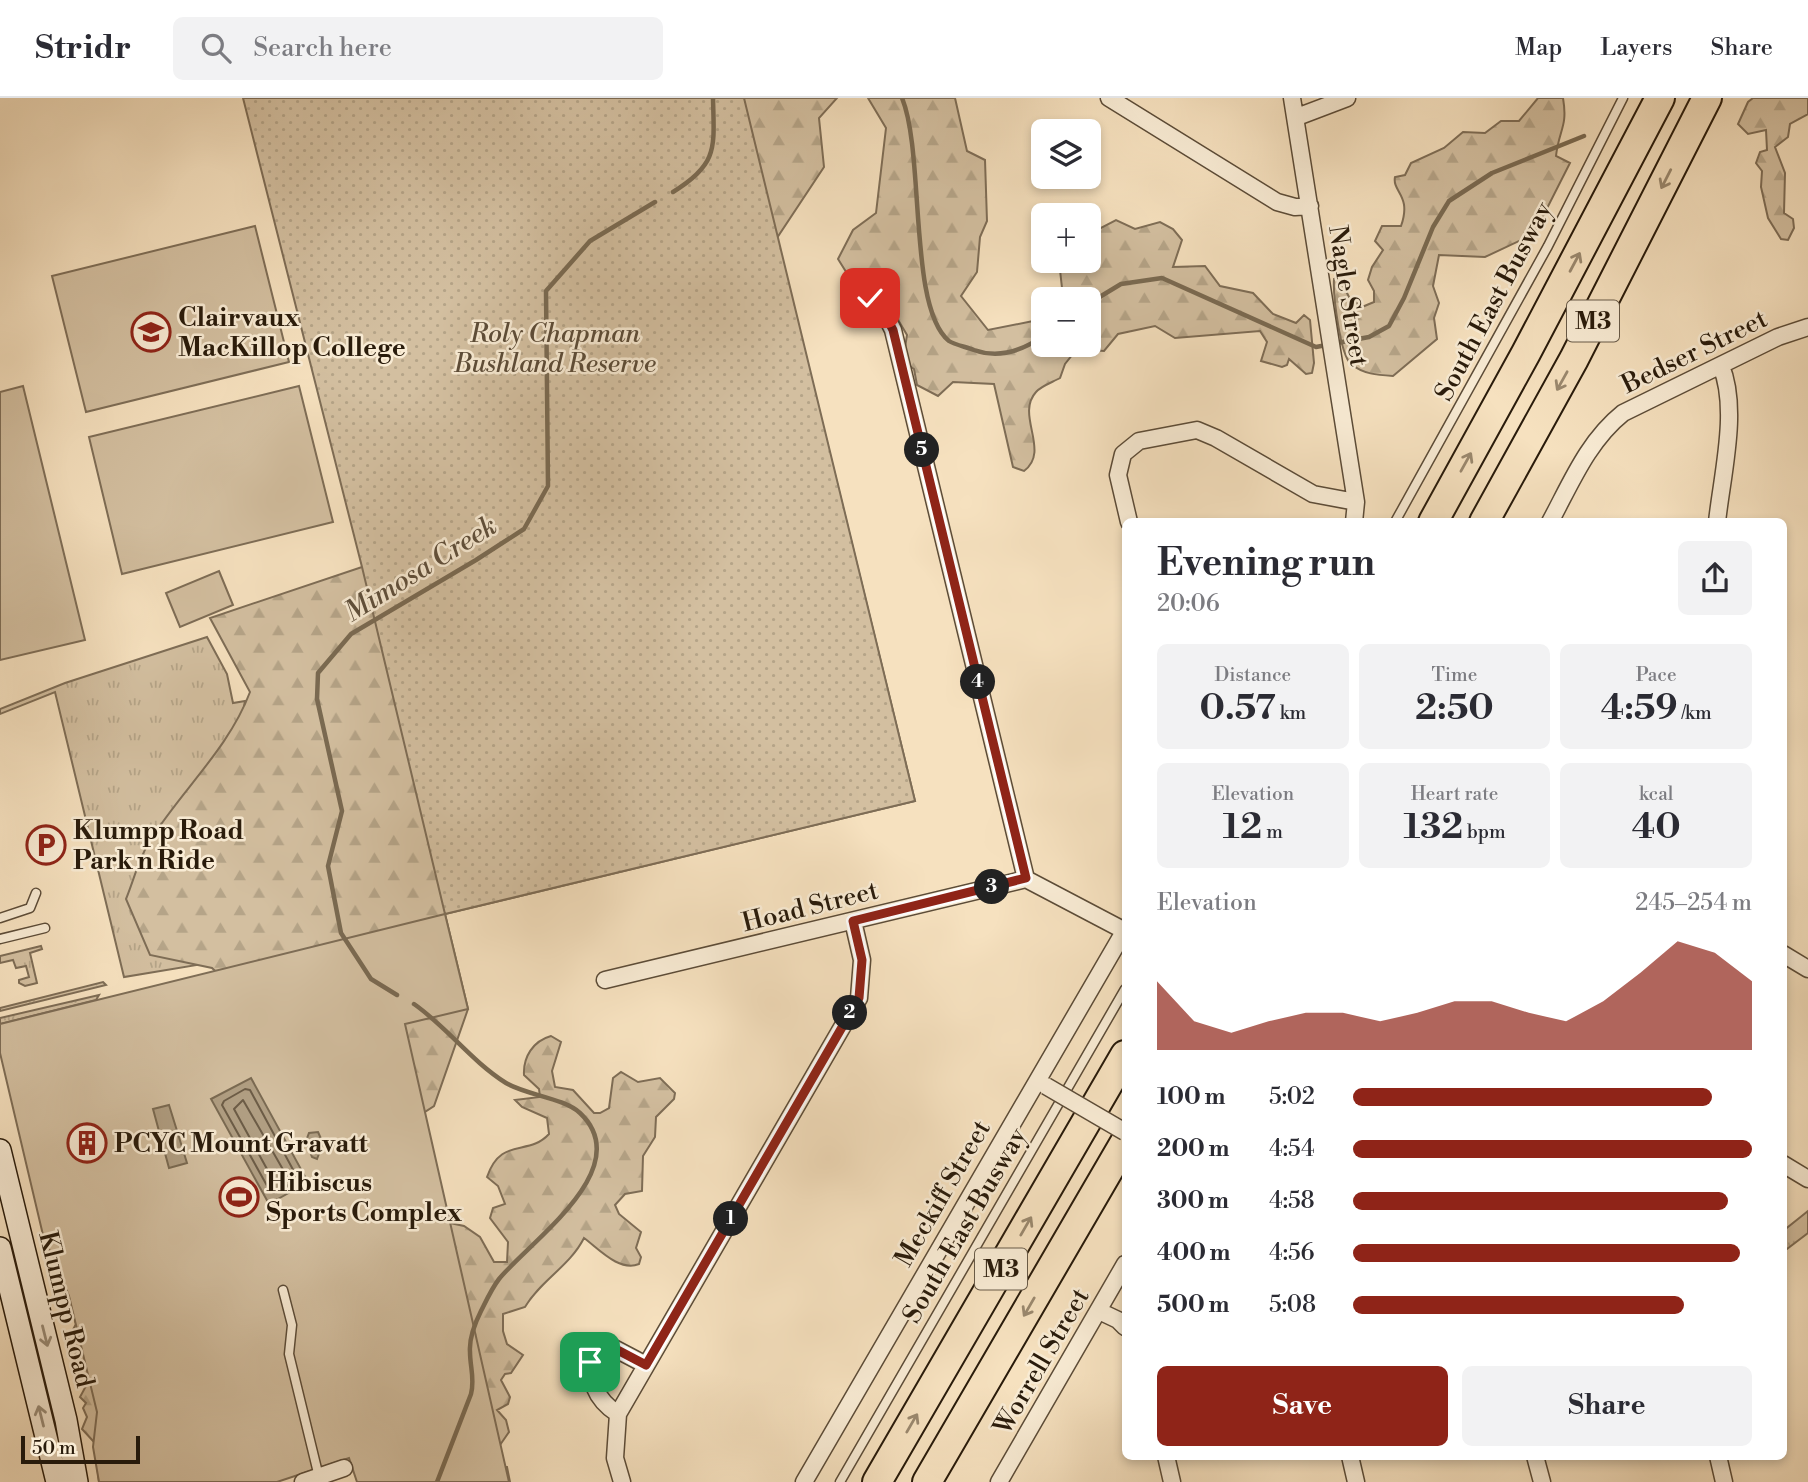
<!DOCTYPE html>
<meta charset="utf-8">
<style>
:root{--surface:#fff;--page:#f2f2f3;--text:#2b2b33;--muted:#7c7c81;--line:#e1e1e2;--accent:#8f2418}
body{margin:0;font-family:"Libre Bodoni",serif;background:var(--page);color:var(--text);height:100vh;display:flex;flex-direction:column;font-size:26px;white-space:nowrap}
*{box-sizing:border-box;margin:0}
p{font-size:23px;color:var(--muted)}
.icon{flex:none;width:38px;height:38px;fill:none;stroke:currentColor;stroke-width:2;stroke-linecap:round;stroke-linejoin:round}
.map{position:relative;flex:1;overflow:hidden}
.panel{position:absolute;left:1122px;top:420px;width:665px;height:942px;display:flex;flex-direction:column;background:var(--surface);border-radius:10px;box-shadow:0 4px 10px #0003}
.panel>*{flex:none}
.tools{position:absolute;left:1031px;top:21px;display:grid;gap:14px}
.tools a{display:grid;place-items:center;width:70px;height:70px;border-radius:10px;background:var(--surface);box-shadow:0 4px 10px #0003;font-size:35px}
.scale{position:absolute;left:21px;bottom:18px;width:119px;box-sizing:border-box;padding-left:7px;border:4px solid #291b0b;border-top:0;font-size:19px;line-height:24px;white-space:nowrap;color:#291b0b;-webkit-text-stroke:5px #f9ecd5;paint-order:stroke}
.pin{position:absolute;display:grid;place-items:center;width:60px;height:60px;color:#fff;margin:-30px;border-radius:14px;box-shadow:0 4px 10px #0006}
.km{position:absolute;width:35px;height:35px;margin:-18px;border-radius:50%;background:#222;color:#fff;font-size:19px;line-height:35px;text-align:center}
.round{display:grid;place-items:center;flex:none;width:74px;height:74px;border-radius:10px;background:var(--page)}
.overview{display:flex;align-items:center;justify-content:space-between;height:119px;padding:0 35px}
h1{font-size:38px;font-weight:800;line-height:52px}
.stats{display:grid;grid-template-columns:repeat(3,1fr);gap:10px;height:119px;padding:7px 35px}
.stats div{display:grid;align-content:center;border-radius:10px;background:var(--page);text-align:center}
.stats b{font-size:35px;font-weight:800}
.stats small{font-size:19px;font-weight:400}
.stats p{font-size:19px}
.chart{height:196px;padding:14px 35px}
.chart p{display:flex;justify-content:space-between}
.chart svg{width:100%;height:126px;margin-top:7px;fill:var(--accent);opacity:.7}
.primary-button{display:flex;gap:14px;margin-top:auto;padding:14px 35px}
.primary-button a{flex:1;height:80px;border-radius:10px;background:var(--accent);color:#fff;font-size:28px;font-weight:800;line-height:80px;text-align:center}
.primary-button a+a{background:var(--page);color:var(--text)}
ul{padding:0 35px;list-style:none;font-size:23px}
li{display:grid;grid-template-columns:112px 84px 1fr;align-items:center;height:52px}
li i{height:18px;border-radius:9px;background:var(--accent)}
header{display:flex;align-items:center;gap:42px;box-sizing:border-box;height:98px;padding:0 35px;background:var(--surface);border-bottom:2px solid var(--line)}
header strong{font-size:33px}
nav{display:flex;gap:38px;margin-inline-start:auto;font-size:24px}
.search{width:490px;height:63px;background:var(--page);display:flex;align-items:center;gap:18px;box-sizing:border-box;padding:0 24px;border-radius:10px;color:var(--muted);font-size:26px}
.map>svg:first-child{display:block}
</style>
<header>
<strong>Stridr</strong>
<div class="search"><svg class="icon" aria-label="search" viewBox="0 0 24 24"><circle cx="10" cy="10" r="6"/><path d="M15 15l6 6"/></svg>Search here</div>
<nav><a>Map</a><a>Layers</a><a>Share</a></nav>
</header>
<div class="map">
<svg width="1808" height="1384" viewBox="0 0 1808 1384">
<defs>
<pattern id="grass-tufts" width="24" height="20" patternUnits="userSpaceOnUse" patternTransform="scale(1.75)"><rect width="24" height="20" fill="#d3bfa0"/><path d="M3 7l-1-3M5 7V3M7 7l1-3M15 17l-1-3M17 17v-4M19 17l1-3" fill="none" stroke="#b5a488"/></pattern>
<pattern id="forest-firs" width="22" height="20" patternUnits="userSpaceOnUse" patternTransform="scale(1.75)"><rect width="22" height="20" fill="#d3bfa0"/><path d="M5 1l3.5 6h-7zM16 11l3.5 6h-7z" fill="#b5a488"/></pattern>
<pattern id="park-dots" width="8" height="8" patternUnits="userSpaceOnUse" patternTransform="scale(1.75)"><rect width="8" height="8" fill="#d3bfa0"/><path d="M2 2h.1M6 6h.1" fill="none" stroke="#b5a488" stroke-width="1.8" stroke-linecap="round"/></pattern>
</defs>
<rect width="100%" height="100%" fill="#f6e1bf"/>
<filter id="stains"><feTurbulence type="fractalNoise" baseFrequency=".00286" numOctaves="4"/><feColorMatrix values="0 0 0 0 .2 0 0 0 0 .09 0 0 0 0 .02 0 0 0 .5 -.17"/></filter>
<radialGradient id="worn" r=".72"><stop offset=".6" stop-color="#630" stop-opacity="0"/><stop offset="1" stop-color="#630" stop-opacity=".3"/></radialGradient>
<path fill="url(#grass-tufts)" stroke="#7e6d56" stroke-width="2" d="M 207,539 L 227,576 L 233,605 L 245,603 L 197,867 L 124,879 L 55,594 L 0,616 L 0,611 L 65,585 Z
M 41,848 L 42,851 L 30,855 L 37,885 L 25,888 L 19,885 L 19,882 L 29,879 L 26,868 L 16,870 L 13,862 L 0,865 L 0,858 Z
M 103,884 L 106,887 L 0,913 L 0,910 Z
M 99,897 L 96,902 L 0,926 L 0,920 Z
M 1808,1113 L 1808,1135 L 1783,1154 L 1783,1133 Z"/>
<path fill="url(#forest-firs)" stroke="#7e6d56" stroke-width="2" d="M 284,0 L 837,0 L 819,20 L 824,69 L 777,140 L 915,703 L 445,816 L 468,911 L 434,1008 L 400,1030 L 263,918 L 212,870 L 150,857 L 126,801 C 134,782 139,759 151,741 C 182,692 229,650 250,594 L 210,520 L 362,469 L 412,462 Z
M 868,0 L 955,0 L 967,53 L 985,62 L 987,123 L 980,139 L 977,174 L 961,198 L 988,232 L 1043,221 L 1043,247 L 1088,247 L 1088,201 L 1058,201 L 1062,190 L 1059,163 L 1088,163 L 1089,127 L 1101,130 L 1116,122 L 1135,131 L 1160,124 L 1173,131 L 1182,142 L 1173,169 L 1205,168 L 1220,188 L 1253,195 L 1273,216 L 1296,225 L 1304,217 L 1310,222 L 1314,265 L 1312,275 L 1306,276 L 1289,261 L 1287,267 L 1282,269 L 1261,263 L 1267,244 L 1260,233 L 1175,240 L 1155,228 L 1118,236 L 1104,253 L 1077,251 L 1065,266 L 1060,280 C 1053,284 1041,288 1036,294 C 1015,317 1051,353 1024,373 L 1013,369 L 994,286 L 953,284 L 938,298 L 917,287 L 914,271 L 908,267 L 904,256 L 907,237 L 884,198 L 848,177 L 838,161 L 853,132 L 876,115 L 886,30 Z
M 1538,0 L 1563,0 C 1568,29 1559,31 1556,58 L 1570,65 L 1534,136 L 1485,159 L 1439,157 L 1433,188 L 1439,205 L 1434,220 L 1437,241 L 1393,278 C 1377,277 1363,276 1351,266 C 1340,257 1333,197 1334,181 L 1339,179 L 1349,199 L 1362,209 L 1374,204 L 1374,193 L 1368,182 L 1372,169 L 1383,152 L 1375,143 L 1382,128 L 1401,128 C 1412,97 1392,94 1395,79 L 1405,77 L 1411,65 L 1444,50 L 1463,34 L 1485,35 L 1501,23 L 1519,23 Z
M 1753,0 L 1808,0 L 1808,16 L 1790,26 L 1788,39 L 1775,49 L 1785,75 L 1784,115 L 1793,121 L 1794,130 L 1788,142 L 1781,141 L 1768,120 L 1761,89 L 1762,73 L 1756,65 L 1760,54 L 1767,52 L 1766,32 L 1748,36 L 1738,26 L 1748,4 Z
M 551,938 L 561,944 L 552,973 L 555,989 L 573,992 L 594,1015 L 600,1015 L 609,1010 L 613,980 L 621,974 L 638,984 L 660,980 L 675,995 L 674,1001 L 656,1019 L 655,1039 L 643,1058 L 642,1093 L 625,1096 L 615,1107 L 619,1116 L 641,1134 L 636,1150 L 641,1159 L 639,1166 C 619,1174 599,1151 584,1140 C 570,1168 540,1183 525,1209 L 503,1216 L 503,1233 L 507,1246 L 523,1257 L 511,1275 L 505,1276 L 501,1282 L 510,1299 L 508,1306 L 497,1312 L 506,1322 L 509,1334 L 500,1347 L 498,1369 L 507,1369 L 510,1384 L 398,1384 L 450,1125 L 464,1128 L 480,1139 L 494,1164 L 507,1164 L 508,1144 L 490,1120 L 493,1110 L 505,1106 L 498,1088 L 487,1079 C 501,1038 528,1059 549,1036 L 547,1020 L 522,1009 L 515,1002 L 540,999 L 539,991 L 524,977 C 523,959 533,943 551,938 Z
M 63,1183 L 69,1187 L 114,1360 L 99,1384 L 94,1344 L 82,1331 L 87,1319 L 83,1310 L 86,1305 L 80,1299 L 86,1288 L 78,1279 L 84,1267 L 77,1262 L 75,1252 L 67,1243 L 76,1226 Z"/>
<path fill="url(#park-dots)" stroke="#7e6d56" stroke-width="2" d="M 243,0 L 744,0 L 915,703 L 445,816 L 362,469 Z"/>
<path fill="#d3bfa0" stroke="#7e6d56" stroke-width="2" d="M 255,128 L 289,264 L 86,314 L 52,178 Z
M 23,288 L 85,542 L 0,562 L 0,294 Z
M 299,288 L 333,424 L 122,476 L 89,339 Z
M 219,473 L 233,507 L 180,529 L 166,495 Z
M 445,816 L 468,911 L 405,926 L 509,1384 L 357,1384 L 349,1360 L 277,1384 L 99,1384 L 93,1349 L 97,1314 L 69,1198 L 43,1137 L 0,955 L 0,926 Z"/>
<path fill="#b09e82" stroke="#7a6a52" stroke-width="2" d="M 251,980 L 308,1084 L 269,1106 L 211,1001 Z
M 169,1007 L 187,1065 L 169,1070 L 153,1011 Z
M 318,1034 L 323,1045 L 317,1061 L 312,1059 L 306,1043 L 309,1035 Z"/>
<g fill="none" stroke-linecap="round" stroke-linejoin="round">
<path stroke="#6c5c46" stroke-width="2" d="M 245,991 L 250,992 L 297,1079 L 296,1083 L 274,1095 L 270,1093 L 222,1007 L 224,1003 Z
M 243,1002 L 285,1075 L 278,1083 L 273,1082 L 234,1011 Z"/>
<path stroke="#7a6a52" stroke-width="4.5" d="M 902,0 C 925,56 908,210 949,243 C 955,247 967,249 974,252 C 999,261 1022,253 1043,238
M 673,94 C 719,66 714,49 713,0
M 1088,206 L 1121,186 L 1162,180 L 1316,249 L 1369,239 L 1389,228 L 1404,200 L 1433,129 L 1449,103 L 1492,75 L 1584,38
M 397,897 L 371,881 L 341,835 L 328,768 L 342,713 L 317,601 L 318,575 L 351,536 L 476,462 L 524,431 L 548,388 L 546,193 L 590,143 L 655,104
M 414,906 C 447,929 471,963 506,985 C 526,997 564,1000 580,1015 C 638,1070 530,1143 499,1181 C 492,1190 486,1203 481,1213 C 475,1225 469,1241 470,1254 C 470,1269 475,1281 471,1296 L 437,1384"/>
<g stroke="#5c4c38" stroke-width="11">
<path id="lane" d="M 1395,424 L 1548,148 L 1623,0
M 0,820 L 30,810 L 36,795
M 0,841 L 45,830
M 283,1192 L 292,1227 L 289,1256 L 319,1379
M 840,1384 L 1125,891"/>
</g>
<g stroke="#5c4c38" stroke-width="19">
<path id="street" d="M 1109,0 L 1277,104 L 1295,109 L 1310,108
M 1292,0 L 1356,404 L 1354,424
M 1297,19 L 1347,0
M 870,200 L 882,210 L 893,232 L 1026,781 L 1125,833
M 1129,424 L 1118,377 L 1123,356 L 1139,343 L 1197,332 L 1216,340 L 1313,396 L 1356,404
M 1550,424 C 1571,385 1588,343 1623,315 L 1778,239 L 1808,229
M 1717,424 C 1722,377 1739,311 1721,268
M 1783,856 L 1808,871
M 605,882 L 1026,781
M 1783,1066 L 1808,1081
M 1099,1213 L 1118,1222 L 1125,1229
M 618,1316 C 596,1302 585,1279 595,1253 L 608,1247 L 646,1267
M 1166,1358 L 1172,1384
M 1350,1358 L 1356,1384
M 1535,1358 L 1542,1384
M 1718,1358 L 1724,1384
M 303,1384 L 344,1370
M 622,1384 L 615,1360 L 618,1316 L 859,900 L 862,862 L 853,823
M 804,1384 L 1125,832
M 999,1384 L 1125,1166"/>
</g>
<g stroke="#291b0b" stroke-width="24">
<path id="secondary" d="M 0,1052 L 66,1322 L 77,1384
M 0,1150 L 57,1384"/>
</g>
<g stroke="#291b0b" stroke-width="32">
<path id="highway" d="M 1433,424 L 1526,255 L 1660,0
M 1484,424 L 1574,261 L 1707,0
M 877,1384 L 1125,957
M 927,1384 L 1125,1044"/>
</g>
<use href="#lane" stroke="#f9ecd5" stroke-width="8"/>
<use href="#street" stroke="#f9ecd5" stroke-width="16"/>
<use href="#secondary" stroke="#f9ecd5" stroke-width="21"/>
<use href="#highway" stroke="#f6e1bf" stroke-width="28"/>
<g stroke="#5c4c38" stroke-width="19" stroke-linecap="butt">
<path id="street-bridge" d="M 1046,988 L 1125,1034"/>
</g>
<use href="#street-bridge" stroke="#f9ecd5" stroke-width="16"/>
</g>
<defs><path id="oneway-shaft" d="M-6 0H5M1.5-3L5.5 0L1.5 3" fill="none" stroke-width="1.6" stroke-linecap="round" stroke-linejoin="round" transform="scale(1.75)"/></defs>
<g stroke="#9a886e">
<use href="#oneway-shaft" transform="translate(1666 81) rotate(117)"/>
<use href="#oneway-shaft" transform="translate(1575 164) rotate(-62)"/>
<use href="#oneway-shaft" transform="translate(1562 283) rotate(119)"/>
<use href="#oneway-shaft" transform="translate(1466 364) rotate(-61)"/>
<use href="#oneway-shaft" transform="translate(1026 1128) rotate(-60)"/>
<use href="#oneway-shaft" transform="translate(1029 1209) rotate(120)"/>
<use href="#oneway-shaft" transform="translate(912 1325) rotate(-60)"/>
</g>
<g stroke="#9b8e7a">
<use href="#oneway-shaft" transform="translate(45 1238) rotate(76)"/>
<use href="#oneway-shaft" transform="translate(41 1318) rotate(-104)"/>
</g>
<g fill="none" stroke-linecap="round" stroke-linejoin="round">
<g stroke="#fff" stroke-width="14">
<path id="route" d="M 590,1264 L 595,1253 L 608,1247 L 646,1267 L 859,900 L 862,862 L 853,823 L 1026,780 L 893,232 L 882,211 L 870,200"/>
</g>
<use href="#route" stroke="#8f2418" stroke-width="9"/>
</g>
<defs>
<g id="school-ring" transform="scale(2.0125)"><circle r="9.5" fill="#f9ecd5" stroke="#8f2418" stroke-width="1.5"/><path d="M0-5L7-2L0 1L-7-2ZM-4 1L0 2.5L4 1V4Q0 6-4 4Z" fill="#8f2418"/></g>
<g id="parking-ring" transform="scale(2.0125)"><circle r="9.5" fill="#f9ecd5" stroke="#8f2418" stroke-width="1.5"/><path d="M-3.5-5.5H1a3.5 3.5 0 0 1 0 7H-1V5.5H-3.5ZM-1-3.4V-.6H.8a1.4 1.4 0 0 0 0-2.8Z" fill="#8f2418"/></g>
<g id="building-ring" transform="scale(2.0125)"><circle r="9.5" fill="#f9ecd5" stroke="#8f2418" stroke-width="1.5"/><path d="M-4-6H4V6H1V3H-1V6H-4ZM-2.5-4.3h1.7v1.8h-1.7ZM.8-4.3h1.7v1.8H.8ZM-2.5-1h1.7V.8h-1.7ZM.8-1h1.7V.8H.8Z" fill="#8f2418"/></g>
<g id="stadium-ring" transform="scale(2.0125)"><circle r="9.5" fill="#f9ecd5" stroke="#8f2418" stroke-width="1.5"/><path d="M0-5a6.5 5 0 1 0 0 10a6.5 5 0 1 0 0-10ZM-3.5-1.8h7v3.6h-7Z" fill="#8f2418"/></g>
</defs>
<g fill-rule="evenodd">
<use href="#school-ring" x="151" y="234"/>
<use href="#parking-ring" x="46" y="747"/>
<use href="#building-ring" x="87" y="1045"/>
<use href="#stadium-ring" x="239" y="1099"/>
</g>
<g text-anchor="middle" stroke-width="5" stroke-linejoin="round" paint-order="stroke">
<g fill="#f9ecd5" stroke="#675a48" stroke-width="2">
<rect x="1567" y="202.5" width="52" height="41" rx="5"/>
<rect x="975" y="1150.5" width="52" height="41" rx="5"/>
</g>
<g font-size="24" font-weight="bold" fill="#291b0b">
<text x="1593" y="231">M3</text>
<text x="1001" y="1179">M3</text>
</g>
<g font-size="26" fill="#291b0b" stroke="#f9ecd5">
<text transform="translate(1349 198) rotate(81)" y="9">Nagle Street</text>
<text transform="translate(1493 203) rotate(-62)" y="9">South East Busway</text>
<text transform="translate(1694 253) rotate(-26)" y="9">Bedser Street</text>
<text transform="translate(810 808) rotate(-14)" y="9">Hoad Street</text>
<text transform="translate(942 1095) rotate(-60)" y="9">Meckiff Street</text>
<text transform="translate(964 1127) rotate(-60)" y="9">South East Busway</text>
<text transform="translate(67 1211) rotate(76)" y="9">Klumpp Road</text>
<text transform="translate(1041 1263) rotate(-60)" y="9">Worrell Street</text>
</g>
<g font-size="26" font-weight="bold" fill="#291b0b" stroke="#f9ecd5" text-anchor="start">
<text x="178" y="228">Clairvaux<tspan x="178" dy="30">MacKillop College</tspan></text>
<text x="73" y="741">Klumpp Road<tspan x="73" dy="30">Park n Ride</tspan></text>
<text x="114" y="1054">PCYC Mount Gravatt</text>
<text x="266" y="1093">Hibiscus<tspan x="266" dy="30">Sports Complex</tspan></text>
</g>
<g font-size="26" font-style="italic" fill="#5c4c38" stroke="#f9ecd5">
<text x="555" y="244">Roly Chapman<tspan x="555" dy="30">Bushland Reserve</tspan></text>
</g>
<g font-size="28" font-style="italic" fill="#5f4f3b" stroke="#f9ecd5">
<text transform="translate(420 470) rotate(-32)" y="10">Mimosa Creek</text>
</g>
</g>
<rect width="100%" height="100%" filter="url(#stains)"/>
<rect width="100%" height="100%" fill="url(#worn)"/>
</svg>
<div class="tools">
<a><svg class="icon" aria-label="layers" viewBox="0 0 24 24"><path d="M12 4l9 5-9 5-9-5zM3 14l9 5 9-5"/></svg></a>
<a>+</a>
<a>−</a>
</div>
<div class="scale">50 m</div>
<div class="pin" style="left:590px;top:1264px;background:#1e9e55"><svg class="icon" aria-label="arrive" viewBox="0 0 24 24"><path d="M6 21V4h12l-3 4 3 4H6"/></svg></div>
<div class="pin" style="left:870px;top:200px;background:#d93025"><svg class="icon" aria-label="check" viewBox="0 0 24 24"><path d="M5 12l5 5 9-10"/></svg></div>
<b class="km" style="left:731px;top:1121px">1</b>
<b class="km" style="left:850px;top:915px">2</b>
<b class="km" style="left:992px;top:789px">3</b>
<b class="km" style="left:978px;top:584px">4</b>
<b class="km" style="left:922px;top:352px">5</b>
<section class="panel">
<div class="overview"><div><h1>Evening run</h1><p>20:06</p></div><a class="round"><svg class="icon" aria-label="share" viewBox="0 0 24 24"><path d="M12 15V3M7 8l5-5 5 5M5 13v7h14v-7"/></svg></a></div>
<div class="stats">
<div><p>Distance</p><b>0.57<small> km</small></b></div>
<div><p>Time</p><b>2:50</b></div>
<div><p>Pace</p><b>4:59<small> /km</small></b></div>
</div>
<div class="stats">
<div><p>Elevation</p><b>12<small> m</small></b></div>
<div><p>Heart rate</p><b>132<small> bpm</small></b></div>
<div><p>kcal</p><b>40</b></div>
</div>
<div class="chart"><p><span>Elevation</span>245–254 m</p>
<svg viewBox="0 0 160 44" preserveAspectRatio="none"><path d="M0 44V20L10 34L20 38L30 34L40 31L50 31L60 34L70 31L80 27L90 27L100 31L110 34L120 27L130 17L140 6L150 10L160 20V44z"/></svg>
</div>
<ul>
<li><b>100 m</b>5:02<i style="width:90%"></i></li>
<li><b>200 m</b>4:54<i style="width:100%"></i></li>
<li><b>300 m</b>4:58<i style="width:94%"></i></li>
<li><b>400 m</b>4:56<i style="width:97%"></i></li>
<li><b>500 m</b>5:08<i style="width:83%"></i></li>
</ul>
<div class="primary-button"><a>Save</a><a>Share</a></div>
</section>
</div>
